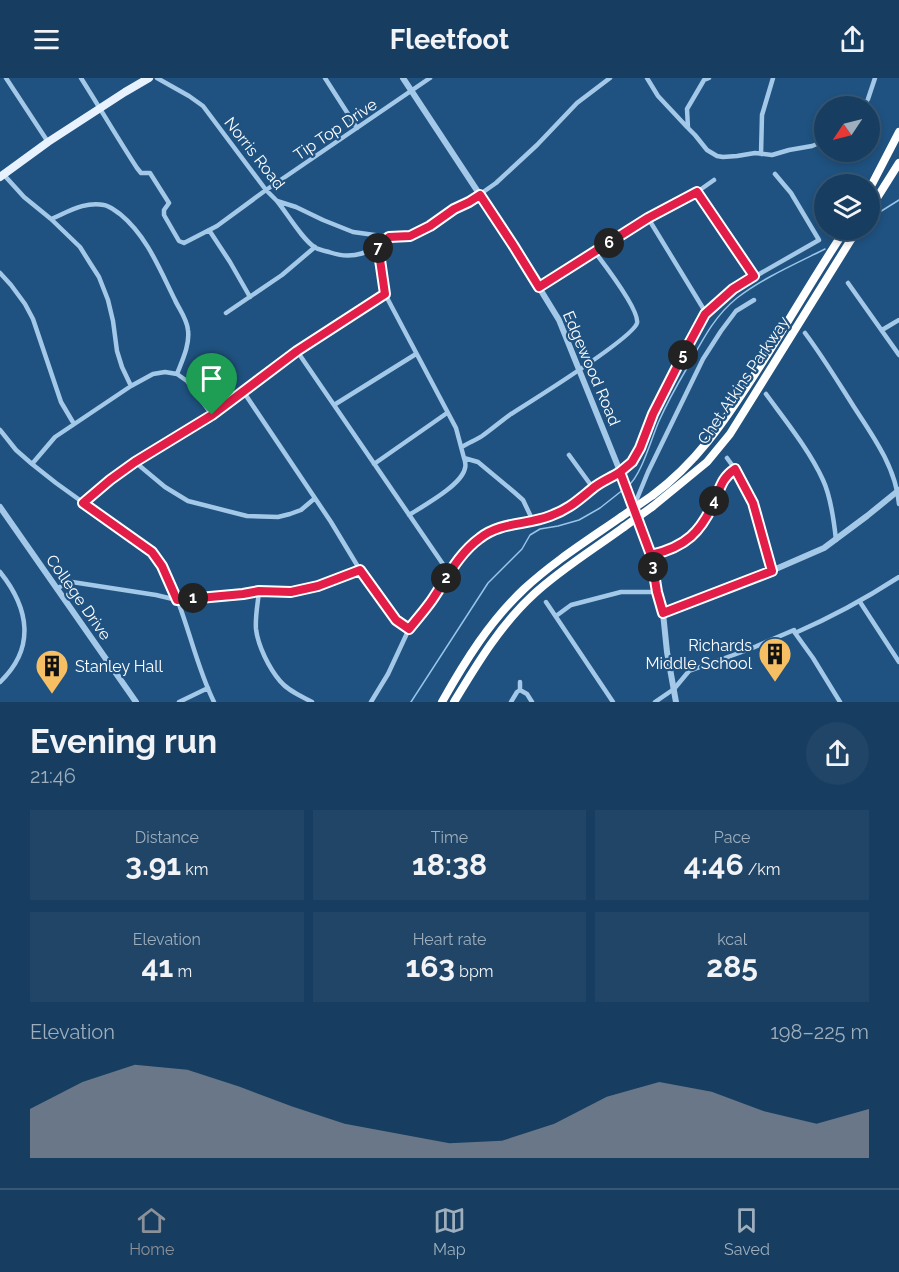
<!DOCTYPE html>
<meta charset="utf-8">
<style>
:root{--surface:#173e60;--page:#204566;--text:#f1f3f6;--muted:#9eaebd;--line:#365775;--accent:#8c9099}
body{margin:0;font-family:Raleway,sans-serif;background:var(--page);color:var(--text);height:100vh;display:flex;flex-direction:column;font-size:22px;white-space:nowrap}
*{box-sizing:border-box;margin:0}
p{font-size:20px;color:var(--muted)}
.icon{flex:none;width:33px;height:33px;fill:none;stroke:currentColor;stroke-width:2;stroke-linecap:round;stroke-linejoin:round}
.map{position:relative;height:624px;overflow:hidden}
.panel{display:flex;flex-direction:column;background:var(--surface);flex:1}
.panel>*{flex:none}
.needle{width:39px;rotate:235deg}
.fabs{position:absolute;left:814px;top:18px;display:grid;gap:12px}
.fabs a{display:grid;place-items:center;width:66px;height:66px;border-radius:50%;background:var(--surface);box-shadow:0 3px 9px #0003,0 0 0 2px var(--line);font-size:30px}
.pin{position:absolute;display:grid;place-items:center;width:51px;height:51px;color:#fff;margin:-62px -26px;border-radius:50% 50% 50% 0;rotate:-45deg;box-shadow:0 0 6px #0007}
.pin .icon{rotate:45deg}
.km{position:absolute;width:30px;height:30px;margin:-15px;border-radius:50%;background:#222;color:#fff;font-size:16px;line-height:30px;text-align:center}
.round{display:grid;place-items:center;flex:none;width:63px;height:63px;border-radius:32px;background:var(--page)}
.headline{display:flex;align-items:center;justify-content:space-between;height:102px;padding:0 30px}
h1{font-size:33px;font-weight:700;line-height:45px}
.stats{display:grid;grid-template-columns:repeat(3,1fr);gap:9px;height:102px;padding:6px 30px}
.stats div{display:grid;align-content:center;border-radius:0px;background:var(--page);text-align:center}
.stats b{font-size:30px;font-weight:700}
.stats small{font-size:16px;font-weight:400}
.stats p{font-size:16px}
.chart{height:168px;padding:12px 30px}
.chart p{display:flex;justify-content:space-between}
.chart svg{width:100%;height:108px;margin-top:6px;fill:var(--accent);opacity:.7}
header{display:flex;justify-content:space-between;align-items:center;height:78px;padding:0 30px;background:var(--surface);font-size:27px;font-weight:700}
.tabs{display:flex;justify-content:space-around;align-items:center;height:84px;border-top:2px solid var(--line);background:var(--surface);font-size:16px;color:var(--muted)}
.tabs a{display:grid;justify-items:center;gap:3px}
.tabs .selected{color:var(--accent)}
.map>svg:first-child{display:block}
</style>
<header><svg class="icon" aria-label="menu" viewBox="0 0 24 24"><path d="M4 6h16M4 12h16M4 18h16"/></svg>Fleetfoot<svg class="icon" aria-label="share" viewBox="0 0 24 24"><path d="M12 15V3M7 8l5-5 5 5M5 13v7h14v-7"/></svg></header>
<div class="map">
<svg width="899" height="624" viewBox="0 0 899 624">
<rect width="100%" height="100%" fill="#1f5280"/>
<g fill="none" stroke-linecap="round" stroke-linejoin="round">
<path stroke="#98c5ea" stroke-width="1.5" d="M 875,137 L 899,122
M 628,408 C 642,396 651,361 659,343 C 667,325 677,307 687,290 C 701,265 714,238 737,220 C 763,200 795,186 825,171
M 411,624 L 488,505 L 522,471 L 530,457 L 540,451 L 558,448 L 579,442 L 600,430 L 624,411"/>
<path stroke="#a4c9e8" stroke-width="4.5" d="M 6,0 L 48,64
M 81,0 C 100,30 118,61 137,90 L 141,95 L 150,95 L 169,125 L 164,132 L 164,137 L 179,163 L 184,165 L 217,148 L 266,112 L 430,0
M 157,0 L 189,18 L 203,28 L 266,112 L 277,123 L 296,129 L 323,142 L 353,154 L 389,159 L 410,158 L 430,148 L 454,131 L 469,124 L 496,105 L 537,67 L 577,25 L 610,0
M 325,0 L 357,50
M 647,0 L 658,18 L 687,49
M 709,0 L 704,2 L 687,31 L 688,50 L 695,57 L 707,72 L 717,78 L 723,79 L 737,78 L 755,75 L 772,77 L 789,72 L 812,68 L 825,63
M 864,28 L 868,21 L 875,0
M 761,76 L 762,37 L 773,0
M 4,97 L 24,119 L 51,141 L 80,169 L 90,185 L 99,199 L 108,222 L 113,243 L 117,273 L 122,289 L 131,308
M 697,114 L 754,198
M 277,123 C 287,135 303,163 316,170 C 320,172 325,173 329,174 C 354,183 371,174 389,159
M 648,140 L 706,235
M 51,141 C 68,134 85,123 104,127 C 110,128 115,133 120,136 C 147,158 160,192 175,222 C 179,231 187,241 188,252 C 190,267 182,283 177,296
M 209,152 L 230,184 L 250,219
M 378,168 L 385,216 L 456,350 L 464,380 L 478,384 L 514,414 L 523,422 L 533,443
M 0,195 L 11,207 L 25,226 L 33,241 L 61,324 L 74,346
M 848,205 L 899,277
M 539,209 L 648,140 L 697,114 L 714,102
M 226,235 L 282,197 L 315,169
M 882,252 L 899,242
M 805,255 C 823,279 838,304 854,329 C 873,358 896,390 899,426
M 297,273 L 449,495
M 243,313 L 331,444 L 360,492 L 396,542 L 409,551
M 766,316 C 785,342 810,373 823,402 C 831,419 834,443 836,462
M 334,327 L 416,276
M 0,352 L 16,372 L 32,386 L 56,405 L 152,474 C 185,518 190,576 214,624
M 462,369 C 468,365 476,362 482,358 C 492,351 501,343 511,336 C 530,324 633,260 637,245 C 640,232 604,186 595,174
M 569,377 L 593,410
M 727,380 L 735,391 L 752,425 L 772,493
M 135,384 L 165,409 L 188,423 L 247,438 L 278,439 L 290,436 L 301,432 L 314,421
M 32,386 L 55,359 L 131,308 L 153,296 L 165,294 L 177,296 L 187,303 L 212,337
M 374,386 L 447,335
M 83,425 L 110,402 L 135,384 L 212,337 L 297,273 L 385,216
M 634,428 L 648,394 L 703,281 L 721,253 L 736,233 L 754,222
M 409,437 C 423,428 462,407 465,390 C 466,388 465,382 464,380
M 651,477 C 686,469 701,454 715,422 C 721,408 722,400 735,391
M 0,494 C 29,530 36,570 0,604
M 57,510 L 72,504 L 156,517 L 177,522 L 243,516 L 259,513 L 291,514 L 318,508 L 360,492
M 259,513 C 258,525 255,538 256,551 C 258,568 269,590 280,603 C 288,613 301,618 312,624
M 546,524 L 613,624
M 860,524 L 899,584
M 556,538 L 571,527 L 621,514 L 657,514
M 795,555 L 813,580 L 840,624
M 520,612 L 527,616 L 532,624
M 179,624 L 208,610
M 371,624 L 388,596 L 409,551 L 432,522 L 449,495 L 467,471 L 482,458 L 498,449 L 533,443 L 568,430 L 586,418 L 593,410 L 620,394 L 631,384 L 640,371 L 653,336 L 685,273 L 706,235 L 733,211 L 819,162 L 791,115 L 775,96
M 511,624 L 517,614 L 520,612 L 520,604
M 655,624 L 674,611 L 689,593 L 750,571 L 794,552 L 795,555 C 832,539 865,521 899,499"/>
<path stroke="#a4c9e8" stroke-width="6" d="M 403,0 L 513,167 L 559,242 L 634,428 L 651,477 L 657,514 L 663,535 L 667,574 L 676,624
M 0,429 L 136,624
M 663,535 L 748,503 L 824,470 L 867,438 L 899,412"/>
<path stroke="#e7f2fe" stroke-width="8" d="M 0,99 L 48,64 L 125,14 L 149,0"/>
<path stroke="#fff" stroke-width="8" d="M 870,110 L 899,54
M 870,131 L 899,85
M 653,417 C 696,385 724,344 753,299 C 785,250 813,200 845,152
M 652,429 L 707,384 L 730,356 L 857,152
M 442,624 C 465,583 490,543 524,511 C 553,484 588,462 621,439
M 454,624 C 477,586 501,546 534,516 C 561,491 594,471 624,449"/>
<path stroke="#fff" stroke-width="8" d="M 621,439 L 653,417
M 624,449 L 652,429"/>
</g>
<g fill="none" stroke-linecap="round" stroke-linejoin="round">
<g stroke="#fff" stroke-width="12">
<path id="route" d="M 212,337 L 135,384 L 110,402 L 83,425 L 152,474 L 162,488 L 177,522 L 243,516 L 259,513 L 291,514 L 318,508 L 360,492 L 396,542 L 409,551 C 417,541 425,532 432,522 C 447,500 458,476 480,460 C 500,444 527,447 550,438 C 569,431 577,423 592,411 C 600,404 611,400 620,394 L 651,477 L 657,514 L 663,535 L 772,493 L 753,425 L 735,391 C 722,400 721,408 715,422 C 701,454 686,469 651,477 L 620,394 L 632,384 L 640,370 L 653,336 L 685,273 L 705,236 L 733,211 L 754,198 L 697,114 L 648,140 L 539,209 L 513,167 L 480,117 L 469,124 L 454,131 L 430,148 L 410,158 L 389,159 L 378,168 L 385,216 L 297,273 L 212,337"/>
</g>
<use href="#route" stroke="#e11d48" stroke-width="8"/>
</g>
<defs>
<g id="building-pin" transform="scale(1.725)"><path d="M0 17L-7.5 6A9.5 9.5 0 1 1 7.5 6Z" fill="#f6bf64" stroke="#1f5280"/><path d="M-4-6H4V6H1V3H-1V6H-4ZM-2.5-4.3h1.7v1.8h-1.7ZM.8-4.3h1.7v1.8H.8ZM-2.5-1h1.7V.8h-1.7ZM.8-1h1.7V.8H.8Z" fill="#111"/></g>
</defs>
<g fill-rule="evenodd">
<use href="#building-pin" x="775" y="576"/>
<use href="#building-pin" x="52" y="588"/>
</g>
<g text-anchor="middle" stroke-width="4.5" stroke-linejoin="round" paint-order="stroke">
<g font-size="16" fill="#fff" stroke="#1f5280">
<text transform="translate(335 51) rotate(-34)" y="6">Tip Top Drive</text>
<text transform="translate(255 75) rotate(52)" y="6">Norris Road</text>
<text transform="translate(592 290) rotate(67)" y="6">Edgewood Road</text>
<text transform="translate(743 302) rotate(-56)" y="6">Chet Atkins Parkway</text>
<text transform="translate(79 519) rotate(55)" y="6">College Drive</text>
</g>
<g font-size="16" fill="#fff" stroke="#1f5280" text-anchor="end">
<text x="752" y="573">Richards<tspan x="752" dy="18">Middle School</tspan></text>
<text x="75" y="594" text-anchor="start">Stanley Hall</text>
</g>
</g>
</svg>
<div class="fabs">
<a><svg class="needle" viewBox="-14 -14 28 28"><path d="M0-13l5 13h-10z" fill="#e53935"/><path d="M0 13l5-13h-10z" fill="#9eaebd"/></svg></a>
<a><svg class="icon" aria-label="layers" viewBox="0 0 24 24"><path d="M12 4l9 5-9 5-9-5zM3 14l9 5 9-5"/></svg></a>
</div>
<div class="pin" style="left:212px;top:337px;background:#1e9e55"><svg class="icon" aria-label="arrive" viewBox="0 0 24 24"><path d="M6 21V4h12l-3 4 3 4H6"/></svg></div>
<b class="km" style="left:193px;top:520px">1</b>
<b class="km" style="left:446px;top:500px">2</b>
<b class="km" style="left:653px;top:489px">3</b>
<b class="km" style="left:714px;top:423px">4</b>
<b class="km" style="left:683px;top:277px">5</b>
<b class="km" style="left:609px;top:165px">6</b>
<b class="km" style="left:378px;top:170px">7</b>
</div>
<section class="panel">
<div class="headline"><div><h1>Evening run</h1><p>21:46</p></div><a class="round"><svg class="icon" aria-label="share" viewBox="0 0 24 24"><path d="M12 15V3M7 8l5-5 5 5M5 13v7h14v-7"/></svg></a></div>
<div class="stats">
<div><p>Distance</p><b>3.91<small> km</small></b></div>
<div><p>Time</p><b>18:38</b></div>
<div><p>Pace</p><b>4:46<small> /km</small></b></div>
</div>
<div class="stats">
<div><p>Elevation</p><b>41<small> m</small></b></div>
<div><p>Heart rate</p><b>163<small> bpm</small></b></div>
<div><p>kcal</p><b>285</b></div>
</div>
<div class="chart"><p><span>Elevation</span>198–225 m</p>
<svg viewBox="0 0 160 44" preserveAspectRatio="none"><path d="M0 44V24L10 13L20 6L30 8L40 15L50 23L60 30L70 34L80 38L90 37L100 30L110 19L120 13L130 17L140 25L150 30L160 24V44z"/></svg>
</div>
</section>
<nav class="tabs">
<a class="selected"><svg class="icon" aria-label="home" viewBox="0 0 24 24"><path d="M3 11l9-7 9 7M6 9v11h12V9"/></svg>Home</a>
<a><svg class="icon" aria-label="map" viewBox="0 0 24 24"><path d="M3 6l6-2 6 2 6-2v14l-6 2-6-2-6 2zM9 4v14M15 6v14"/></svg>Map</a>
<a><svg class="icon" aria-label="saved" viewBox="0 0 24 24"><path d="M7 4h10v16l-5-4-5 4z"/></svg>Saved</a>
</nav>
